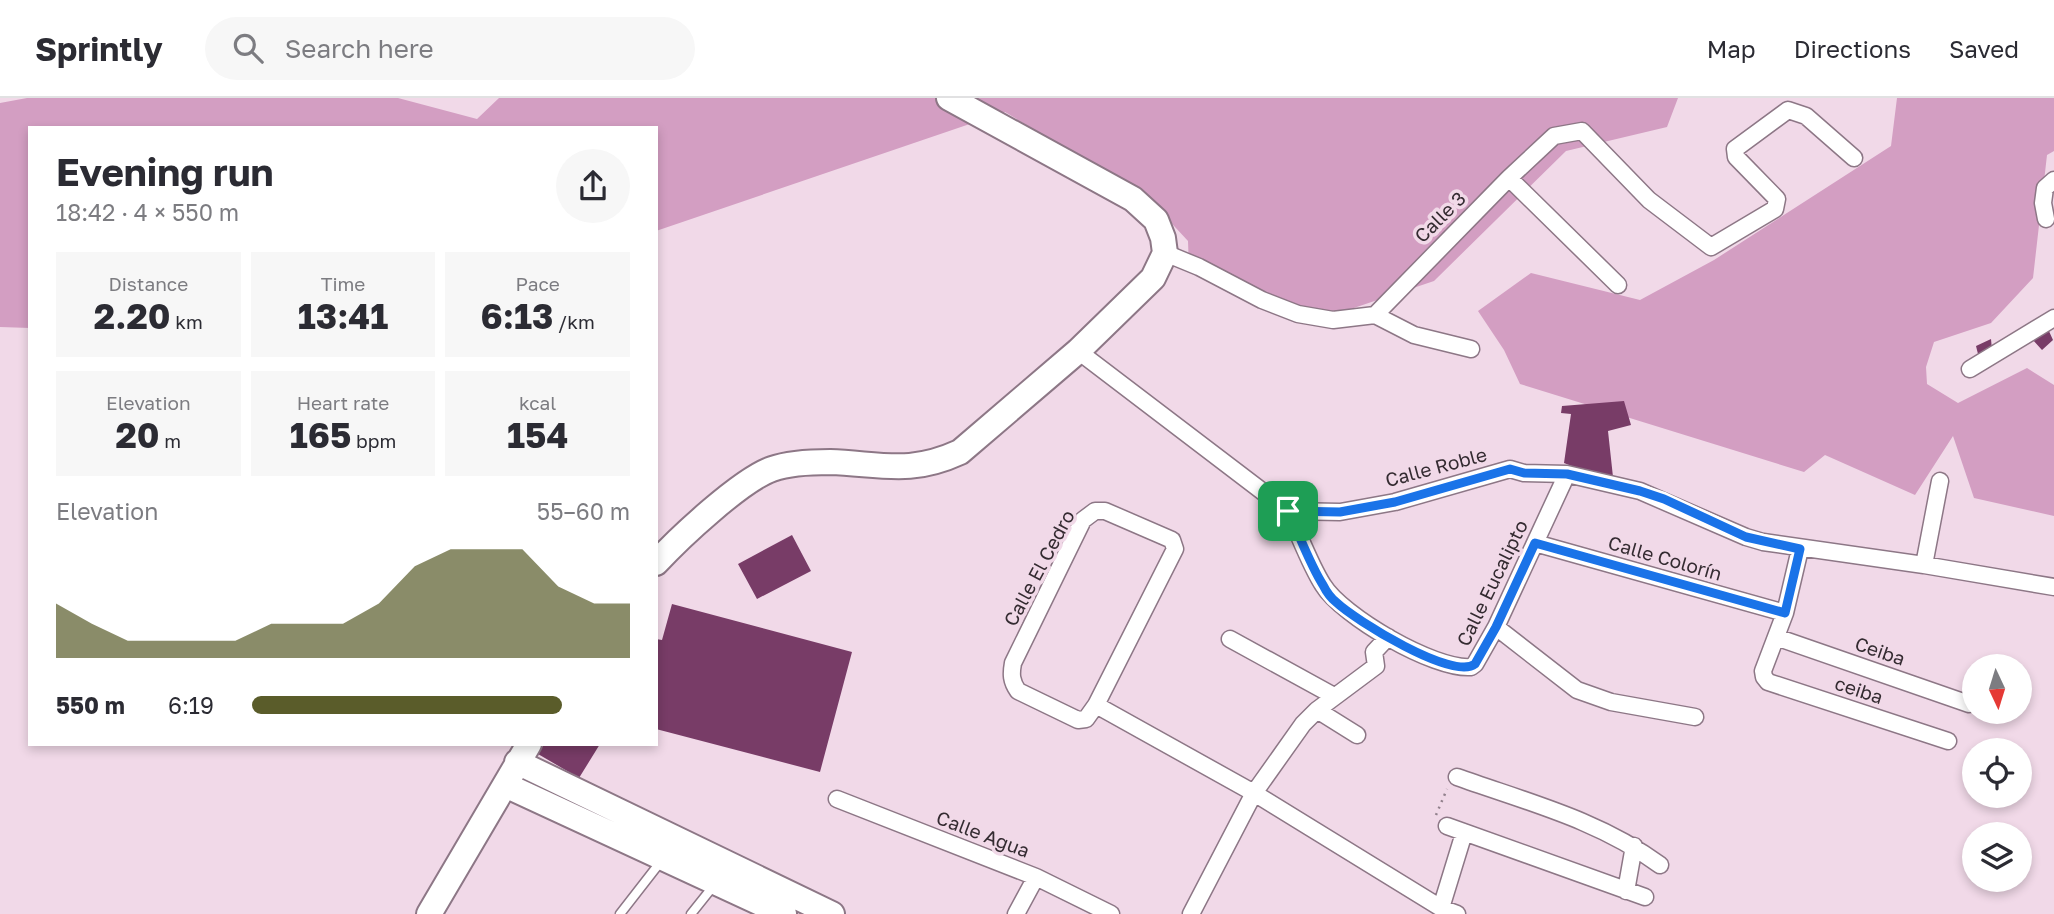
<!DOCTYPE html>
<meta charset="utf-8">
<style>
:root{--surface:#fff;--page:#f7f7f7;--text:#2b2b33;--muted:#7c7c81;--line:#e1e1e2;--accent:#5a5c2a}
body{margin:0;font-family:"Golos Text",sans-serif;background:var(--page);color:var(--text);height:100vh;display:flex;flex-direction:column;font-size:26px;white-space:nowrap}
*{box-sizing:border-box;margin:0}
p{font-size:23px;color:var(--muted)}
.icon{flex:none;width:38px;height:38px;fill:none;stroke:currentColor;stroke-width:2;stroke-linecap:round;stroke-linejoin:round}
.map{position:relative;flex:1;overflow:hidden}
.side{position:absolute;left:28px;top:28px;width:630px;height:620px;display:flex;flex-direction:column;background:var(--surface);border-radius:0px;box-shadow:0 4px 10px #0003}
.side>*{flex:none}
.needle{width:46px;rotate:176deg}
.buttons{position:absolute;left:1962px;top:556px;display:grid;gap:14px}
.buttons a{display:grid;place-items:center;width:70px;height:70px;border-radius:50%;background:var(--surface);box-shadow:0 4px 10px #0003;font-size:35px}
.pin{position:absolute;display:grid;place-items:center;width:60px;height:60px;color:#fff;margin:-30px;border-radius:14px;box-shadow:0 4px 10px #0006}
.round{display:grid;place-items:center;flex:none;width:74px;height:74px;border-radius:37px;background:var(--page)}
.overview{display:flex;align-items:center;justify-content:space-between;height:119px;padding:0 28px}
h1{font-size:38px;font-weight:700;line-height:52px}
.metrics{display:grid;grid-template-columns:repeat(3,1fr);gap:10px;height:119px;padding:7px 28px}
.metrics div{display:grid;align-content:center;border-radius:0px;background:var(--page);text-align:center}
.metrics b{font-size:35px;font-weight:700}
.metrics small{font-size:19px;font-weight:400}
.metrics p{font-size:19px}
.chart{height:196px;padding:14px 28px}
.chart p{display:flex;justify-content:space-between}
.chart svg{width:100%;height:126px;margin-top:7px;fill:var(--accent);opacity:.7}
ul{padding:0 28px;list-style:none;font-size:23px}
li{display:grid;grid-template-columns:112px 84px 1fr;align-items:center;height:52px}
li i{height:18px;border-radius:9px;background:var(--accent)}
header{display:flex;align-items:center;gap:42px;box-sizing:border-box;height:98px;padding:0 35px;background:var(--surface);border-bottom:2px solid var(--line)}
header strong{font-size:33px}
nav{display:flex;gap:38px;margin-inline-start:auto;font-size:24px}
.search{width:490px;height:63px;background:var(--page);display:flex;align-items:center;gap:18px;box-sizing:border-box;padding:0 24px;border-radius:38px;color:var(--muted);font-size:26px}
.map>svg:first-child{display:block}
</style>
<header>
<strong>Sprintly</strong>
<div class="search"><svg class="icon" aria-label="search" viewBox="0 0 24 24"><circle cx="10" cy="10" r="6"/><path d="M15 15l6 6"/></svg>Search here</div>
<nav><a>Map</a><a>Directions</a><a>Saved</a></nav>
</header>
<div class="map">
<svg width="2054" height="816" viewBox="0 0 2054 816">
<rect width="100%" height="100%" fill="#f1d9e8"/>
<path fill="#d39ec2" d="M 27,0 L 398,0 L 477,21 L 499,0 L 1678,0 L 1667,29 L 1566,53 L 1434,183 L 1324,220 L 1189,171 L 1188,143 L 1149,101 L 1005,14 L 656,133 L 656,30 L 30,30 L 30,230 L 0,229 L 0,5 Z
M 1897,0 L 2054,0 L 2054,53 L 2047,57 L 2033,180 L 1991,225 L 1934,244 L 1926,269 L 1927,286 L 1958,305 L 2027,270 L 2054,287 L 2054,418 L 1974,400 L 1953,338 L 1915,397 L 1825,357 L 1804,374 L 1520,286 L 1504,252 L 1478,213 L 1531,175 L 1640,202 L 1714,162 L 1891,48 Z"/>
<path fill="#783c67" d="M 2048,231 L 2053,242 L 2042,252 L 2031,240 Z
M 1991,241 L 1992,252 L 1979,260 L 1976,248 Z
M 1624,303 L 1631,327 L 1608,333 L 1613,379 L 1587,374 L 1564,365 L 1571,316 L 1561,315 L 1562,308 Z
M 792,437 L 811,473 L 757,501 L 738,466 Z
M 672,506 L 852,554 L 820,674 L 656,631 L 656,541 L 662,542 Z
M 544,646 L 600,646 L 579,680 L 538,656 Z"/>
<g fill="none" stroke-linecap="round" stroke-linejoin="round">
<g stroke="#8d7786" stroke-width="11">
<path id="service" d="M 620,816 L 662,762
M 691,816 L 715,786"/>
</g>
<g stroke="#8d7786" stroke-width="19">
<path id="minor" d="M 1509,80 L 1618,187
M 2046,121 L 2043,105 L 2045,90 L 2054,82
M 1165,155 L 1199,169 L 1262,202 L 1298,216 L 1333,222 L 1375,217 L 1509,80 L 1554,38 L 1582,33 L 1649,102 L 1711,149 L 1775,111 L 1777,101 L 1736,59 L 1735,51 L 1788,12 L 1806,18 L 1854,60
M 1375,217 L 1414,237 L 1471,251
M 1078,253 L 1288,413 L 1340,414 L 1395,404 L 1510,371 L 1524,375 L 1567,376 L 1640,393 L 1746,439 L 1763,444 L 1924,467 L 2054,489
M 1970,271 L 2054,220
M 1095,413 L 1105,413 L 1172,442 L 1175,451 L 1096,607 L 1086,621 L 1078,622 L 1018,593 C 1011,583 1011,576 1013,565 L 1083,422 Z
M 1288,413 C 1299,436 1310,467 1323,487 C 1342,518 1434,572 1471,569 L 1475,566 L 1496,529 L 1567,376
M 1535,445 L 1785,515
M 1800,451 L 1785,515 L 1763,573 L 1764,579 L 1768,584 L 1948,643
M 1924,467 L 1940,383
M 1496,529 L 1577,592 L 1611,604 L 1695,619
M 1776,539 L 1969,606
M 1230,541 L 1334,598
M 1096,607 L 1254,695 L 1441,810 L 1457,816
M 1317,612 L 1357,637
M 1457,679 C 1527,704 1599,722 1660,767
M 837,701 L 1036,779 L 1111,816
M 1447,728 L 1645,799
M 1626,793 L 1634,748
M 1441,810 L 1464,735
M 1016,816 L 1036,779
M 1191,816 L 1254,695 L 1303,626 L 1317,612 L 1376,568 L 1374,554 L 1388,539"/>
</g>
<g stroke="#8d7786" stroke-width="28">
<path id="primary" d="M 656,465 C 679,440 741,382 772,371 C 789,365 811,364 830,364 C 882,366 910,377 960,354 L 1078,253 L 1153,180 L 1165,155 L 1163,140 L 1156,122 L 1133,101 L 949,0
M 517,664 L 832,816
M 505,687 L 784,816
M 429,816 L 529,646"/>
</g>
<path stroke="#92818c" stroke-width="2.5" stroke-dasharray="2 5" stroke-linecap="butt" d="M 1436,717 L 1447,691"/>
<use href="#service" stroke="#fff" stroke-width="8"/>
<use href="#minor" stroke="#fff" stroke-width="16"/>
<use href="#primary" stroke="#fff" stroke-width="24"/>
</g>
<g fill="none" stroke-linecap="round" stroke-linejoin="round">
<g stroke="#fff" stroke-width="14">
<path id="route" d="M 1510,371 L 1524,375 L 1567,376 L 1640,393 L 1664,401 L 1746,439 L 1800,451 L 1785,515 L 1535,445 L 1496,529 L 1475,566 C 1453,583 1355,522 1336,504 C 1331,500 1326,493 1323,487 C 1310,467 1299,436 1288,413 L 1340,414 L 1395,404 Z"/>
</g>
<use href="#route" stroke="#1a73e8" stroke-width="9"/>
</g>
<g text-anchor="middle" stroke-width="7" stroke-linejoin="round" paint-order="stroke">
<g font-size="19" fill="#342b31" stroke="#f1d9e8">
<text transform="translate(1440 119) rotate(-45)" y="7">Calle 3</text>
<text transform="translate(1436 369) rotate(-15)" y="7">Calle Roble</text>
<text transform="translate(1665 460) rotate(16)" y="7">Calle Colorín</text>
<text transform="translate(1039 470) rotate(-62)" y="7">Calle El Cedro</text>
<text transform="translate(1492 485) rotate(-64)" y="7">Calle Eucalipto</text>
<text transform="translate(1880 553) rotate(19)" y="7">Ceiba</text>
<text transform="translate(1859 592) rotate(18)" y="7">ceiba</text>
<text transform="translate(983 736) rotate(21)" y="7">Calle Agua</text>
</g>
</g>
</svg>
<div class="buttons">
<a><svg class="needle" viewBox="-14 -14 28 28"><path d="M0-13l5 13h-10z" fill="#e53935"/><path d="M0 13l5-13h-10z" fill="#7c7c81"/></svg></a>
<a><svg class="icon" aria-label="locate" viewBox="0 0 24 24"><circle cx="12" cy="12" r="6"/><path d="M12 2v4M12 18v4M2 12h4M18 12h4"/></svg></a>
<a><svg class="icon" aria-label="layers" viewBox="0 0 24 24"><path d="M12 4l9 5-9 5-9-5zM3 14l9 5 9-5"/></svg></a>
</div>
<div class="pin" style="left:1288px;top:413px;background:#1e9e55"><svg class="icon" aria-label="arrive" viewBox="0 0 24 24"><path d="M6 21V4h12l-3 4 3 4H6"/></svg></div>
<section class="side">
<div class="overview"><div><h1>Evening run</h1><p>18:42 · 4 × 550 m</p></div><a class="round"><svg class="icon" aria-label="share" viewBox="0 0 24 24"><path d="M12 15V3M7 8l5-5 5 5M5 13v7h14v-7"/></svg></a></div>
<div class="metrics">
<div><p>Distance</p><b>2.20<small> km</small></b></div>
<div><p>Time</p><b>13:41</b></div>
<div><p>Pace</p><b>6:13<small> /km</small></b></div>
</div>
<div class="metrics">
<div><p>Elevation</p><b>20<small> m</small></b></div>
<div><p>Heart rate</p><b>165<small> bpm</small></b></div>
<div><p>kcal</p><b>154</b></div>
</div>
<div class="chart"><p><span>Elevation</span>55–60 m</p>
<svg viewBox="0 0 160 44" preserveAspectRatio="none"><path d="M0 44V25L10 32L20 38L30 38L40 38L50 38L60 32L70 32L80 32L90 25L100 12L110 6L120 6L130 6L140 19L150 25L160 25V44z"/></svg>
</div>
<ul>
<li><b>550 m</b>6:19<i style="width:82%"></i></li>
</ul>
</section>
</div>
